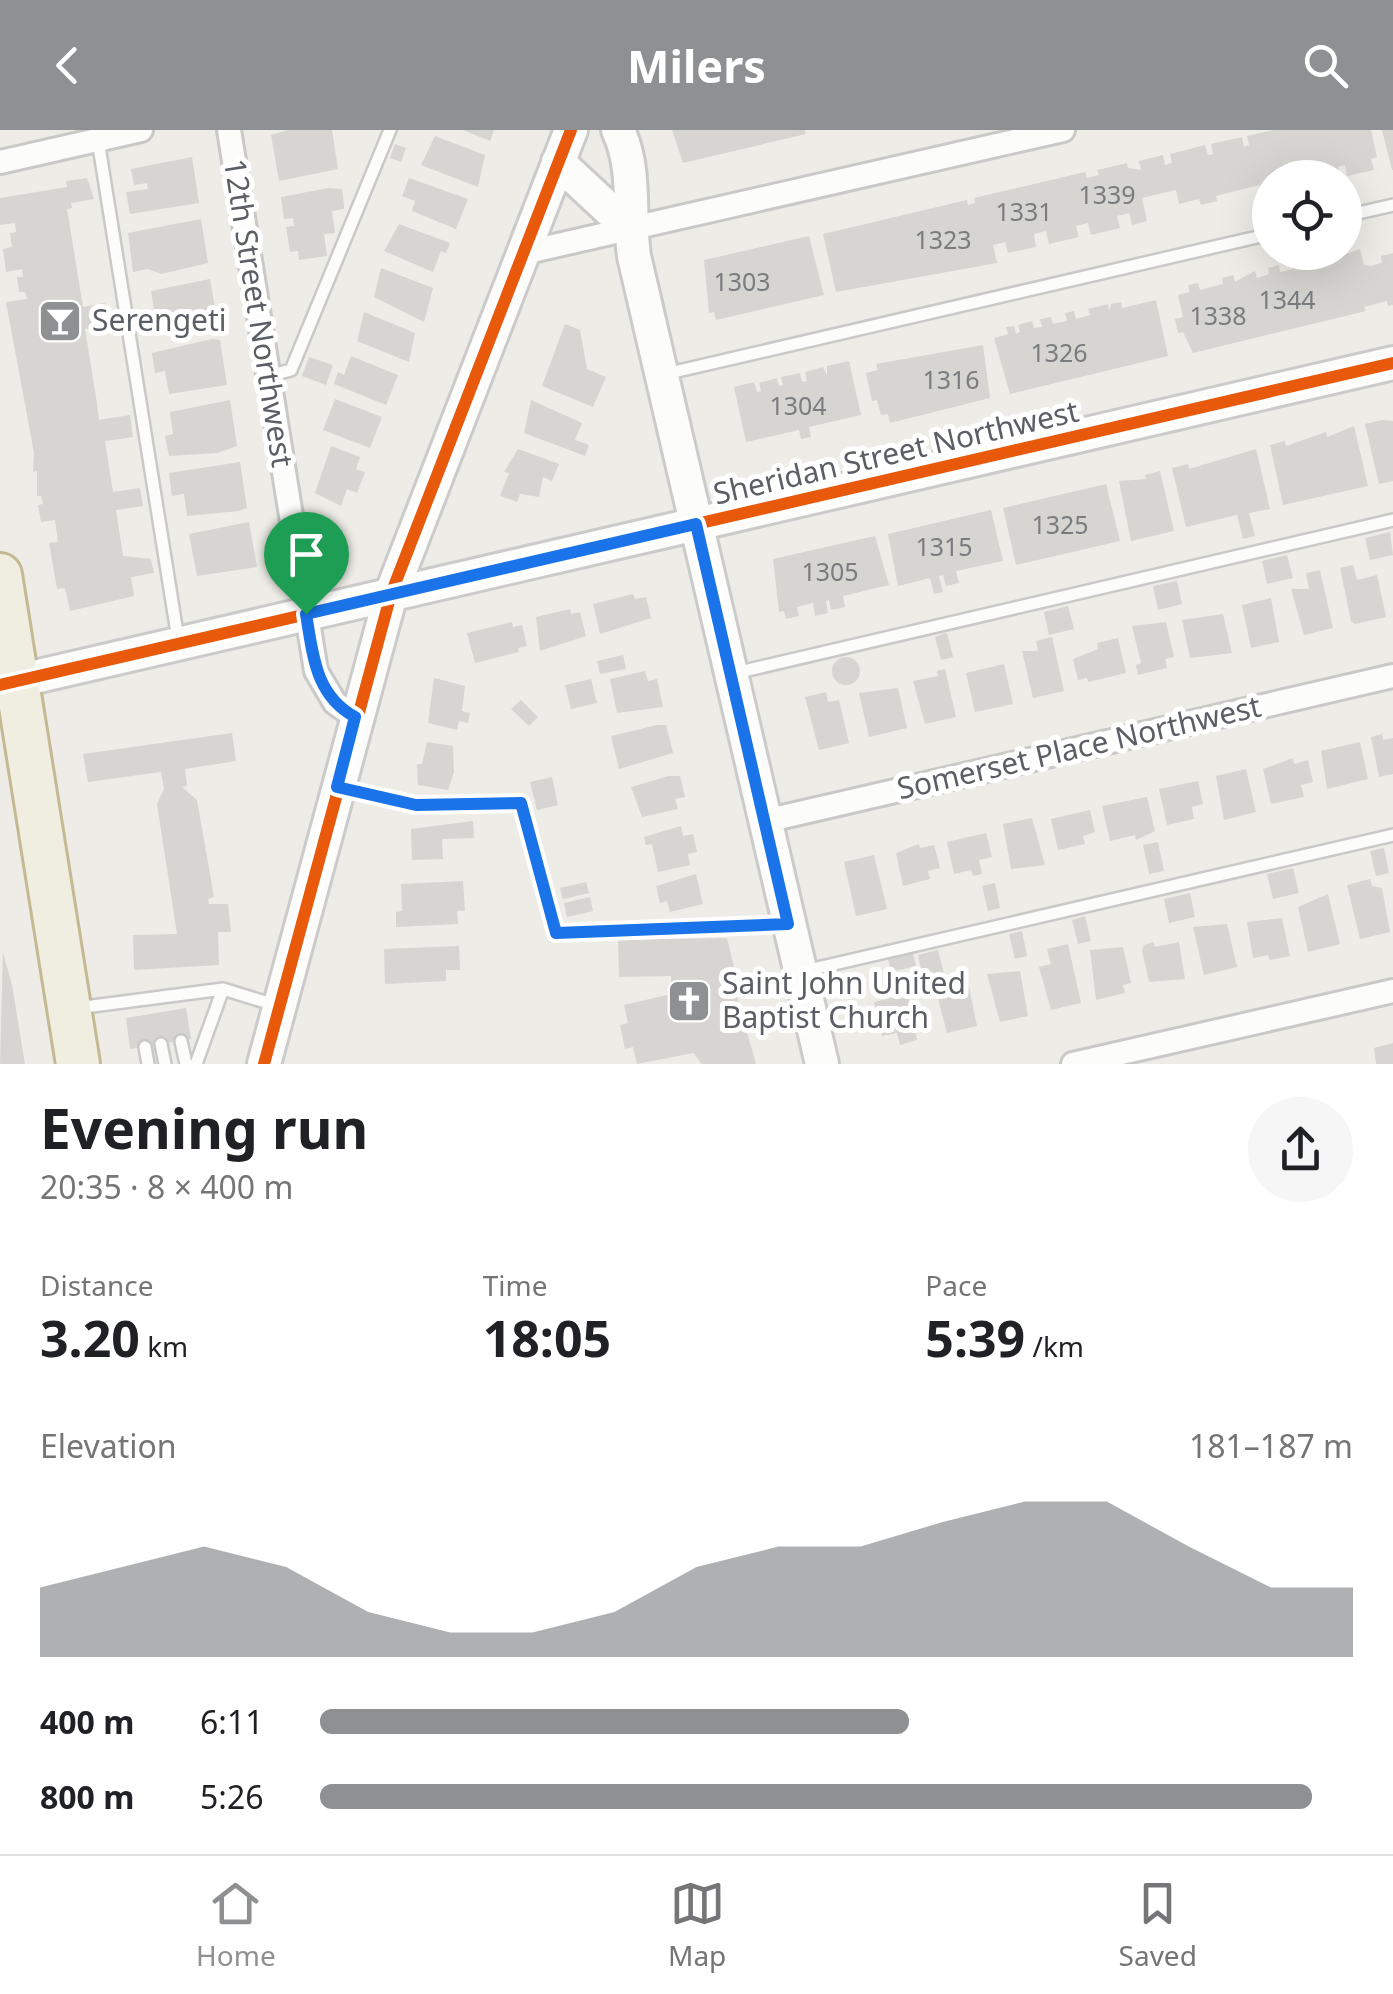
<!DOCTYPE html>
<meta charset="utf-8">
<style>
:root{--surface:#fff;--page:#f6f6f6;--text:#202124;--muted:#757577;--line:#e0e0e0;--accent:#8e9092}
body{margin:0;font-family:"Noto Sans",sans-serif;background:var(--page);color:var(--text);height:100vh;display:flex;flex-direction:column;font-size:38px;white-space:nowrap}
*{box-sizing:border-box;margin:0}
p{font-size:32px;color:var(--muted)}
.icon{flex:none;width:55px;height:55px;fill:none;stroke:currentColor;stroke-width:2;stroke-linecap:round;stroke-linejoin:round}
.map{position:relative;height:934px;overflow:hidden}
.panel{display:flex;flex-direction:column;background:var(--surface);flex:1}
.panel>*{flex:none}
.tools{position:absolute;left:1252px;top:30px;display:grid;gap:20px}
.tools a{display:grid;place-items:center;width:110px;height:110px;border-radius:50%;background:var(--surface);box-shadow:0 10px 40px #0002;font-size:50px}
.pin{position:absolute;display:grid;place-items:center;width:85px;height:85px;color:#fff;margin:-102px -42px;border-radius:50% 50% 50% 0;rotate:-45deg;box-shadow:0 0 10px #0007}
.pin .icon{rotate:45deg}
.round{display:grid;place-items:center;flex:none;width:105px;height:105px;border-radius:52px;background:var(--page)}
.overview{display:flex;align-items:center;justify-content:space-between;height:170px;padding:0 40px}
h1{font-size:55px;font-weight:700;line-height:75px}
.metrics{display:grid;grid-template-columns:repeat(3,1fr);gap:15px;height:170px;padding:10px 40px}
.metrics div{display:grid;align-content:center}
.metrics b{font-size:50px;font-weight:700}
.metrics small{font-size:28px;font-weight:400}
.metrics p{font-size:28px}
.chart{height:280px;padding:20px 40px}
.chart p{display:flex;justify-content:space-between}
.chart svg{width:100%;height:180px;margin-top:10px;fill:var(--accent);opacity:.7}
ul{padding:0 40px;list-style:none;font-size:32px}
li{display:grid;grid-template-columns:160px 120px 1fr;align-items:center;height:75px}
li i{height:25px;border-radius:12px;background:var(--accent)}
header{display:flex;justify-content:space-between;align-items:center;height:130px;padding:0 40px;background:var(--accent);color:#fff;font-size:45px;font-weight:700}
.dock{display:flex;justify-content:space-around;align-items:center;height:140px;border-top:2px solid var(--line);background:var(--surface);font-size:28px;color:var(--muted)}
.dock a{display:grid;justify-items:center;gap:5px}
.dock .current{color:var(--accent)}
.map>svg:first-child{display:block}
</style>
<header><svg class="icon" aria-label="back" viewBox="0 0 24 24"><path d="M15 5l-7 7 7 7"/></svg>Milers<svg class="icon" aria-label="search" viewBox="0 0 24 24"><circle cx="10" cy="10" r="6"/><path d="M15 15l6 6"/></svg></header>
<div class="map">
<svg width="1393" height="934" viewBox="0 0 1393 934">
<rect width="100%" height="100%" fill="#edece6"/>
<path fill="#d6d5d1" d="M 288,0 L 332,0 L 338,39 L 279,51 L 271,5 Z
M 463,0 L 494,0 L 490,11 Z
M 672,0 L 805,0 L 806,4 L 683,33 Z
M 1273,0 L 1371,0 L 1377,27 L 1371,29 L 1374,40 L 1347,46 L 1345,35 L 1338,37 L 1341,48 L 1327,48 L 1324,39 L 1307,48 L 1270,48 L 1270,57 L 1260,59 L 1259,55 L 1216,66 L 1217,71 L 1201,75 L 1199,69 L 1179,74 L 1176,60 L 1142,68 L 1147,91 L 1132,95 L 1129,83 L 1117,86 L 1120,98 L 1091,105 L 1088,93 L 1076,96 L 1079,107 L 1049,114 L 1046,101 L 1034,104 L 1036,117 L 1008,123 L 1005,112 L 993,115 L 997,133 L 836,162 L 823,104 L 967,70 L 968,75 L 975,73 L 974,68 L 1085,42 L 1087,48 L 1099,45 L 1097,40 L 1127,33 L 1128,38 L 1141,40 L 1139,31 L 1163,25 L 1165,35 L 1172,33 L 1170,24 L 1205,15 L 1208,25 L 1213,24 L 1211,14 L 1242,7 L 1244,17 L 1249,15 L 1247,6 Z
M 1382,0 L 1393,0 L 1393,40 L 1392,40 Z
M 435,6 L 485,25 L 478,57 L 421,35 Z
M 395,14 L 406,18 L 401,32 L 390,28 Z
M 192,27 L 199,73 L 130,84 L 126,62 L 148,59 L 147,53 L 134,55 L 131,39 Z
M 87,48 L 94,69 L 71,73 L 72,78 L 67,79 L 83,177 L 105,173 L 108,195 L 85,199 L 96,267 L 99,290 L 130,285 L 133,307 L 105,311 L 113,362 L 140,358 L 143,376 L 116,380 L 123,426 L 151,429 L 154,443 L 131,447 L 134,466 L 70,481 L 65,458 L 57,459 L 49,413 L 58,412 L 55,390 L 41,392 L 38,375 L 43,374 L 41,366 L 37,366 L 37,341 L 33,342 L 34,323 L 6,172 L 27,169 L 25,162 L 19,162 L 17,147 L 23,147 L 22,139 L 6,142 L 3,119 L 12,117 L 10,103 L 16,102 L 15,93 L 0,95 L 0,68 L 67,57 L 66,51 Z
M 409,48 L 468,69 L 456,99 L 412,81 L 415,71 L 402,66 Z
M 328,58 L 342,59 L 344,75 L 344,79 L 332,81 L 335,103 L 324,104 L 327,126 L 299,130 L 298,121 L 290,122 L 286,97 L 294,96 L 293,88 L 284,89 L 281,67 Z
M 201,89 L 208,133 L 161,144 L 148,139 L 133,142 L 128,103 Z
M 399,94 L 450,113 L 446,123 L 441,121 L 433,142 L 384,121 Z
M 809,106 L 824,165 L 716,190 L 714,182 L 709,183 L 704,130 Z
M 1360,119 L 1364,135 L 1371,136 L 1382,133 L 1381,126 L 1393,123 L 1393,175 L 1388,176 L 1387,171 L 1364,177 L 1366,181 L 1193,223 L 1183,202 L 1178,203 L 1175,189 L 1183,187 L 1178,165 L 1190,162 L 1188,155 L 1198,153 L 1200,160 L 1223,154 L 1222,148 L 1233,145 L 1235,152 L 1255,141 L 1257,148 L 1269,144 L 1268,138 L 1279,135 L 1280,142 L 1293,139 L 1291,132 L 1302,129 L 1304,136 L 1316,133 L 1315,127 L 1326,124 L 1327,131 Z
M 381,138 L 433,158 L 424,192 L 374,167 Z
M 210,149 L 218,195 L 158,203 L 151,161 Z
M 1156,170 L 1168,226 L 1010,264 L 994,208 L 1008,204 L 1006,197 L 1014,196 L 1016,204 L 1020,202 L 1018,195 L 1032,191 L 1034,198 L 1042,197 L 1040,189 L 1051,187 L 1053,194 L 1067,191 L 1065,183 L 1074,181 L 1076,189 L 1090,185 L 1088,179 L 1108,174 L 1109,181 L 1111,174 L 1121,172 L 1122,178 Z
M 364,182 L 415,203 L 409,232 L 357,211 Z
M 565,194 L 580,200 L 587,239 L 606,247 L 593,277 L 542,256 Z
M 212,209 L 220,210 L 227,255 L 169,264 L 165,241 L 155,243 L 152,223 Z
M 983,215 L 990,268 L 890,293 L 888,284 L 881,285 L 877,270 L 872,271 L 866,243 L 878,240 L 876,234 Z
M 351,226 L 398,245 L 386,275 L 334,254 L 338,242 L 344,245 Z
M 309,227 L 333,235 L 326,255 L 302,246 Z
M 849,231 L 861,285 L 809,297 L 811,307 L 801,309 L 799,300 L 746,312 L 734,257 L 754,252 L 757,262 L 761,261 L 759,253 L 777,248 L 779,256 L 783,255 L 781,247 L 800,243 L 802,252 L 807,251 L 805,242 L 823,237 L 827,246 L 827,236 Z
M 335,269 L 382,287 L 370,318 L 323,300 Z
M 230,270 L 237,316 L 217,323 L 169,326 L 165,306 L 173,304 L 170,282 Z
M 531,270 L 582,293 L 575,310 L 589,315 L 585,326 L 524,303 Z
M 1382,290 L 1393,291 L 1393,351 L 1379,354 L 1365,294 Z
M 1354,296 L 1368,356 L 1283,375 L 1270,315 L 1285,311 L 1286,316 L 1326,302 L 1327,307 Z
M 331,316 L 360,327 L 356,339 L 365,342 L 357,363 L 347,359 L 341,376 L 315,363 Z
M 518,319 L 559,334 L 552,351 L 543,347 L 539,367 L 520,364 L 517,372 L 500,366 L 509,343 L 504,342 Z
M 1256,319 L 1270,379 L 1249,383 L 1255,406 L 1243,409 L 1237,385 L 1186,397 L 1172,338 L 1188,334 L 1189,339 Z
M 240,332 L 247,378 L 239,381 L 187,386 L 184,364 L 172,366 L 169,343 Z
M 1160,341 L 1174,401 L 1131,411 L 1119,351 L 1146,349 L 1145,345 Z
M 1106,354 L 1120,411 L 1016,435 L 1003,378 Z
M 991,380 L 1003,431 L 956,441 L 959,453 L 946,456 L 943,445 L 939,446 L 943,462 L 934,464 L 930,448 L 898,456 L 888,404 Z
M 249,392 L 257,437 L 197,446 L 189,404 Z
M 1390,402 L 1393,425 L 1370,430 L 1365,408 Z
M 875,406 L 889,455 L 843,466 L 845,477 L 831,480 L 829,470 L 826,471 L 828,483 L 815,486 L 813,473 L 797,477 L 799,486 L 786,489 L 784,481 L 779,482 L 773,429 Z
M 1287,425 L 1293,448 L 1267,454 L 1262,431 Z
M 1353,435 L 1357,450 L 1377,445 L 1386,487 L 1355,494 L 1351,491 L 1340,438 Z
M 1320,440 L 1333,498 L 1304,505 L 1291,459 L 1309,459 L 1306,443 Z
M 1177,451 L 1182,474 L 1158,480 L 1153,456 Z
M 633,464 L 635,469 L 646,467 L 651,488 L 600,504 L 593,474 Z
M 1271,468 L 1279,512 L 1251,518 L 1242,475 Z
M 1068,476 L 1074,499 L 1049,505 L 1044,482 Z
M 570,479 L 571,484 L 580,482 L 586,506 L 540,521 L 536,487 Z
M 1223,484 L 1232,523 L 1190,528 L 1182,490 Z
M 512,492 L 513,497 L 522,495 L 527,516 L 518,518 L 519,522 L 475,533 L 467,503 Z
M 1166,492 L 1174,527 L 1165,529 L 1167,538 L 1138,545 L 1136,535 L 1141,533 L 1132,496 Z
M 947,503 L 953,527 L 941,530 L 935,507 Z
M 1052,507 L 1064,561 L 1033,568 L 1022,521 L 1038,521 L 1036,511 Z
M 1118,508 L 1126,543 L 1088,552 L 1087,548 L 1078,550 L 1073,529 L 1098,519 L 1097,513 Z
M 623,525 L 626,539 L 600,544 L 597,531 Z
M832 541a14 14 0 1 1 28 0a14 14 0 1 1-28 0Z
M 1004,534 L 1013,574 L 975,582 L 966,543 Z
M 945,539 L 956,587 L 925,594 L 913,551 L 938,546 L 937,541 Z
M 645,541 L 648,551 L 657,549 L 663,577 L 617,583 L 610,549 Z
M 434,548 L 465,556 L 462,581 L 470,583 L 468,593 L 459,591 L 457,600 L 428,593 Z
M 591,549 L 597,573 L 571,579 L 565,555 Z
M 898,558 L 907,598 L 869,607 L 859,563 Z
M 826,562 L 828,572 L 839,570 L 849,613 L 819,620 L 805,567 Z
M 521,570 L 538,587 L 529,596 L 511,579 Z
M 657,595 L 666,595 L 673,623 L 619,639 L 611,606 Z
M 232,603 L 236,631 L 185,639 L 187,656 L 182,657 L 197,670 L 214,767 L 208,769 L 209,774 L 228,774 L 231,802 L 218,802 L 219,835 L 134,840 L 133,805 L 177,804 L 157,674 L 164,659 L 161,642 L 88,652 L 83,624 Z
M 1382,604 L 1383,610 L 1393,608 L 1393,644 L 1379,647 L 1371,607 Z
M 427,612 L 453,616 L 454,642 L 448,660 L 418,655 L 417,634 L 422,634 Z
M 1360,612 L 1368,649 L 1327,659 L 1321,621 Z
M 1293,628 L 1294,634 L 1308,630 L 1313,652 L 1301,655 L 1304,667 L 1271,674 L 1263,639 Z
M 1246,639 L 1256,682 L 1224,690 L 1216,646 Z
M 669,646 L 680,646 L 685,667 L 675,669 L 678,679 L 642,687 L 631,657 Z
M 552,647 L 558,675 L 537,680 L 530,652 Z
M 1198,651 L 1203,674 L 1192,677 L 1194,689 L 1167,695 L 1159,659 Z
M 1147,667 L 1155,701 L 1136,710 L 1135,705 L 1110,711 L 1102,676 Z
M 1090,680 L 1095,702 L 1083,706 L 1085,714 L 1058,720 L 1051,689 Z
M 1032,688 L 1045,735 L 1011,739 L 1003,694 Z
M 473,691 L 474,708 L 442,709 L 443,729 L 412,730 L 411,699 Z
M 681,696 L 683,706 L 693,704 L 697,722 L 688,724 L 690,735 L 658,742 L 652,714 L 646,715 L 644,707 Z
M 986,703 L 992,727 L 979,730 L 982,744 L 973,746 L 971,740 L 954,744 L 947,712 Z
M 1158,712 L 1164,741 L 1149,744 L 1143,715 Z
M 919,714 L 920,718 L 934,715 L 940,738 L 928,741 L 930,749 L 903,756 L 896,723 Z
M 1384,718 L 1389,743 L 1376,746 L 1370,721 Z
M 874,725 L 887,779 L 856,786 L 844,732 Z
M 1293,738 L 1299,763 L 1273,769 L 1267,744 Z
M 696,744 L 703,774 L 670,782 L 667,771 L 660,773 L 656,756 Z
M 1370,749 L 1372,756 L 1382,758 L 1390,802 L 1360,809 L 1347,755 Z
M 463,751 L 465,781 L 457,781 L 458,794 L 396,797 L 396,782 L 402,781 L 401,754 Z
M 586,752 L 589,763 L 563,769 L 560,758 Z
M 995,753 L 1000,778 L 988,781 L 982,756 Z
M 1190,763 L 1195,787 L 1169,793 L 1164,769 Z
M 1328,764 L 1340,814 L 1308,822 L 1298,777 Z
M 590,767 L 593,781 L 567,787 L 564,773 Z
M 1085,786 L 1091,811 L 1078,814 L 1072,790 Z
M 1282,788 L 1290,826 L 1270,830 L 1268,825 L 1253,828 L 1247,792 Z
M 1227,794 L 1237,837 L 1204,845 L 1193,797 Z
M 1022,801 L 1027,826 L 1015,829 L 1009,804 Z
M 727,808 L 741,866 L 737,867 L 756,934 L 702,934 L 693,923 L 637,934 L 633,917 L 625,919 L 620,895 L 628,893 L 624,875 L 671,864 L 671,846 L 619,847 L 618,810 Z
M 1153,812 L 1155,817 L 1179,812 L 1185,849 L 1149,852 L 1142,821 L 1144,815 Z
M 1068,814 L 1081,873 L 1051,880 L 1039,837 L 1051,834 L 1047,819 Z
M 459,816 L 460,840 L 446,840 L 446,851 L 385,854 L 384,819 Z
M 1123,817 L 1131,853 L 1123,855 L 1125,863 L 1096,870 L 1090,820 Z
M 938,820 L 944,844 L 923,849 L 918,825 Z
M 3,822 L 12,855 L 25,934 L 0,934 Z
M 913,823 L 916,836 L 891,842 L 888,829 Z
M 1020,841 L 1028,886 L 1000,892 L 987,844 Z
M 967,847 L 977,896 L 947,903 L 936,861 L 954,857 L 953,850 Z
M 908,864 L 917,910 L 900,915 L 897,903 L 882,906 L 874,872 Z
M 186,878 L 191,909 L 130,919 L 126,888 Z
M 1393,913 L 1393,934 L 1376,934 L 1374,918 Z"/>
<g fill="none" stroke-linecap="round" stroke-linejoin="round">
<g stroke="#c9cac8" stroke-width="16">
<path id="lane" d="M 98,10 L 178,509
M 1345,86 L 1393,75
M 665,244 L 1270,104
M 268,246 L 291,240 L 390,0
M 735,543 L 1393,390
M 340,658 L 416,675 L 521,673 L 556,803 L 784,794
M 804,841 L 1393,705
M 77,878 L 223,859 L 275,875
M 181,911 L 186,934
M 161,914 L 165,934
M 145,917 L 148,934
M 196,934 L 223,859"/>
</g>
<g stroke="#c9cac8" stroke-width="28">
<path id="street" d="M 229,0 L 316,541 L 335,573 L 355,587
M 0,32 L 141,0
M 523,123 L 1063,0
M 765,691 L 1393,546
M 1073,934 L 1393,861"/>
</g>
<g stroke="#cacbca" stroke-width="38">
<path id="secondary" d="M 618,0 C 637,40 628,85 634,126 L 822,934
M 558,32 L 631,100
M 0,555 L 1393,233
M 264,934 L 391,464 L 571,0"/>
</g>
<g stroke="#c5b993" stroke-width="48">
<path id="highway" d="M 0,445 L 78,934"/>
</g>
<use href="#lane" stroke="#fcfcfb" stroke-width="11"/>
<use href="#street" stroke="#fcfcfb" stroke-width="22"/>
<use href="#secondary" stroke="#fcfcfb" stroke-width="32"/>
<use href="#highway" stroke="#f0ede1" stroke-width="42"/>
<g stroke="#fff" stroke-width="19">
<path id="cycleway" d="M 0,555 L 1393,233
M 264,934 L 391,464 L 571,0"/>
</g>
<use href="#cycleway" stroke="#e8590c" stroke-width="12"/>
</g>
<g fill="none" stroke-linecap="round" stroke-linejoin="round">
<g stroke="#fff" stroke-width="20">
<path id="route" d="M 696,394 L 788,794 L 556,803 L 521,673 L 416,675 L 337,657 L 355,587 C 315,565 313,525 306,484 Z"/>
</g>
<use href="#route" stroke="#1a73e8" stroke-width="12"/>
</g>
<defs>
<g id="bar-square" transform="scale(2.25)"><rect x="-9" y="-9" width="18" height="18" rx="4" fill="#8e9092" stroke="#fff"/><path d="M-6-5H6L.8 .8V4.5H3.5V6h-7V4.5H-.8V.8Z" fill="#fff"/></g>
<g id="church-square" transform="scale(2.25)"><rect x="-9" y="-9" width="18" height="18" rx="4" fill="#8e9092" stroke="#fff"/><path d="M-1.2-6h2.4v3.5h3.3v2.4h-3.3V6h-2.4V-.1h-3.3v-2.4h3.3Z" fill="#fff"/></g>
</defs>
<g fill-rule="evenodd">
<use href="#bar-square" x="60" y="191"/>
<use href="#church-square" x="689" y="871"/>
</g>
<g text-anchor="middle" stroke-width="10" stroke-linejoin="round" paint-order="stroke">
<g font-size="25" fill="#7a7d80">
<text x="1107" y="74">1339</text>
<text x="1024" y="91">1331</text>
<text x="943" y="119">1323</text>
<text x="742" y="161">1303</text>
<text x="1287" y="179">1344</text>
<text x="1218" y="195">1338</text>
<text x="1059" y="232">1326</text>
<text x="951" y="259">1316</text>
<text x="798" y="285">1304</text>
<text x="1060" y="404">1325</text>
<text x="944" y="426">1315</text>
<text x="830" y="451">1305</text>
</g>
<g font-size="30" fill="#5b5f65" stroke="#fff">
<text transform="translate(258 183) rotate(81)" y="10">12th Street Northwest</text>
<text transform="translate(896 323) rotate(-13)" y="10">Sheridan Street Northwest</text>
<text transform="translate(1079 618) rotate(-13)" y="10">Somerset Place Northwest</text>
</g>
<g font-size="30" fill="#5b5f65" stroke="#fff" text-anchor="start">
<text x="92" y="201">Serengeti</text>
<text x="722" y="864">Saint John United<tspan x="722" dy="34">Baptist Church</tspan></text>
</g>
</g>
</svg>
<div class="tools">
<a><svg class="icon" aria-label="locate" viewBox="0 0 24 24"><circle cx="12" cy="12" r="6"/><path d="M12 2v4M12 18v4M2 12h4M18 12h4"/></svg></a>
</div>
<div class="pin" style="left:306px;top:484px;background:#1e9e55"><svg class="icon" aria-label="arrive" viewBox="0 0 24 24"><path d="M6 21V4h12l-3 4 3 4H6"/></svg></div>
</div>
<section class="panel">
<div class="overview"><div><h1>Evening run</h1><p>20:35 · 8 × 400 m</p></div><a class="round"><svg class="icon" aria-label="share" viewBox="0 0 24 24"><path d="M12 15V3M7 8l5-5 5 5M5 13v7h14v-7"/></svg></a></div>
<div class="metrics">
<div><p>Distance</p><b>3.20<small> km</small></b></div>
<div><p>Time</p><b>18:05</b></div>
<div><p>Pace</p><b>5:39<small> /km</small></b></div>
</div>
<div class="chart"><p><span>Elevation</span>181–187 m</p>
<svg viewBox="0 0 160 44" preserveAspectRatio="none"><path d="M0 44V27L10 22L20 17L30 22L40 33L50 38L60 38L70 33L80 22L90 17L100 17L110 11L120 6L130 6L140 17L150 27L160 27V44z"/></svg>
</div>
<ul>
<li><b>400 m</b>6:11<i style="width:57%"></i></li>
<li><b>800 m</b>5:26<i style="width:96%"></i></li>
</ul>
</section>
<nav class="dock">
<a class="current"><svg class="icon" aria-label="home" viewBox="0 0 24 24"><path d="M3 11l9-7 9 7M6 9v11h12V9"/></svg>Home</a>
<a><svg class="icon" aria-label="map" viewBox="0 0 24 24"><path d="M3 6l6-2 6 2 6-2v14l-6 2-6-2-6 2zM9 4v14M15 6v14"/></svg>Map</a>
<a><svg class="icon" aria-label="saved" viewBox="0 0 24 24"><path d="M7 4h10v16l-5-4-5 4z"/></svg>Saved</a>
</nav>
